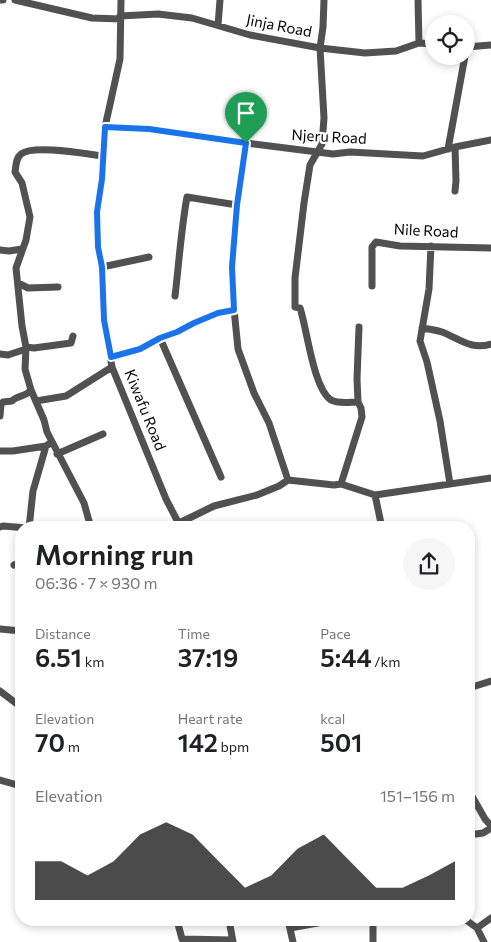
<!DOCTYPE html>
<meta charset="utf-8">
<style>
:root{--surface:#fff;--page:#f6f6f6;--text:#202124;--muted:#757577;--accent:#000}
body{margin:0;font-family:Commissioner,sans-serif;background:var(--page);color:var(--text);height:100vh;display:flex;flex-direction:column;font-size:19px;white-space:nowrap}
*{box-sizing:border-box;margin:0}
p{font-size:16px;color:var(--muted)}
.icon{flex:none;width:28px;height:28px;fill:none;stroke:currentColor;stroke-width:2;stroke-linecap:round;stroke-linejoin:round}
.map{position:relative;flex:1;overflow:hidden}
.drawer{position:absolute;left:15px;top:521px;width:460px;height:405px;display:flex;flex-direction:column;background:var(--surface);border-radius:20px;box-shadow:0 2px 8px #0003}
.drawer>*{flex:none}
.fabs{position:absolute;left:425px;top:15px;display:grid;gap:10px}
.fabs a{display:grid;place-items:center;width:50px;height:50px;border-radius:50%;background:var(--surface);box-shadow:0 2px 8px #0003;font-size:25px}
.pin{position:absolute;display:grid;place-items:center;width:42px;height:42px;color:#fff;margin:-51px -21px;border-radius:50% 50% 50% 0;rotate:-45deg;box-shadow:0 0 5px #0007}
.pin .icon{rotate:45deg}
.round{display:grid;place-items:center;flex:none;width:52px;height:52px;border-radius:26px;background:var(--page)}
.overview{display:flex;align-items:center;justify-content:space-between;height:85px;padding:0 20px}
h1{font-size:28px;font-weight:600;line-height:38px}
.figures{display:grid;grid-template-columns:repeat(3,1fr);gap:8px;height:85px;padding:5px 20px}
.figures div{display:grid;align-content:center}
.figures b{font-size:25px;font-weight:600}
.figures small{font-size:14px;font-weight:400}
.figures p{font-size:14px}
.chart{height:140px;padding:10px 20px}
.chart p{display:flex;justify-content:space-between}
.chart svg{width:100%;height:90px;margin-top:5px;fill:var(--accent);opacity:.7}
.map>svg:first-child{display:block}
</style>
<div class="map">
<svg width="491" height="942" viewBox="0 0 491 942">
<rect width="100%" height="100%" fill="#fff"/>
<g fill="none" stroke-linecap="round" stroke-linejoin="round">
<path stroke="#515151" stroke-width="7" d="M 0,0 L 3,0
M 15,0 L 92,18 L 121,19
M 121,0 L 120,59 L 105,127 L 102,179 L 97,212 L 98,247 L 102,267 L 104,320 L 112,367 L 166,499 L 181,528
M 324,0 L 323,27 L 320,48 L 324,118 L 322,144 L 310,165 L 304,203 L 295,278 L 295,307 L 300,308 C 307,328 313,388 331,400 C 338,404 350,402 358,402
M 418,0 L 419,43
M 120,16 L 158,14 L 192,18 L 250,35 L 320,48 L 365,53 L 396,51 L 419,43 L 434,44
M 218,25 L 220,0
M 466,47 L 491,45
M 105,127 L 149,129 L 246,143 L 333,154 L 350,152 L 423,156 L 455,147 L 491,140
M 246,143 L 237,205 L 232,267 L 234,309 L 238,349 L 254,393 L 269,423 L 288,480
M 455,147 L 456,181 L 455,191
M 448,149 L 465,56
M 431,246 L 429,289 L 420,341 L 427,362 L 440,421 L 450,484
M 0,250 L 9,251 L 22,249
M 102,267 L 149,257
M 18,283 L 28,288 L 58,287
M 372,286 L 372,247 L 376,242 L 400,246 L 491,248
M 175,296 C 179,263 181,230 187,197 L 237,205
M 422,328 C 429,329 436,330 442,332 C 460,339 470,350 491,344
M 160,338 L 221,477
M 26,347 L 34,348 L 71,343 L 73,336
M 0,354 L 8,355 L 26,349
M 111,357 L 140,349 L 160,338 L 177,332 L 194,323 L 218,313 L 234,309
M 36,401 L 66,396 L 112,367
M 0,416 L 1,405 L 3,402 L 12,401 C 17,395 26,397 31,390
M 0,451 L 13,451 L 46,446 L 49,444
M 57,454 L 103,434
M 341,484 L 362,417 L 361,408 L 358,402 L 357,379 L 359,327
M 375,495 L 382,528
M 179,523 L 214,506 L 257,495 L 279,486 L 288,480 L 334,485 L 341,484 L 375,495 L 491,478
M 0,527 L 3,526 L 27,528
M 29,528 L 33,491 L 46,446
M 91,528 L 84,503 L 47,432 L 44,420 L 31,390 L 25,369 L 26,347 L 22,326 L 16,268 L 26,240 L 30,217 L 22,183 L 15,172 C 16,165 16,158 21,154 C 33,144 87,154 103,156
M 14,565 L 21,562
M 0,629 L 21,631
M 469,688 L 491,681
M 0,691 L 21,707
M 0,780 L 21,786
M 469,791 L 485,819 L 491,826
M 469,835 L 483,833 L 491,828
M 177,920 L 182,939 L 232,940
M 229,920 L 233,942
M 288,920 L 293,942
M 466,920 L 477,928 L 484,942
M 290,928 L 334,920
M 477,928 L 491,918
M 373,942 L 373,920"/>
</g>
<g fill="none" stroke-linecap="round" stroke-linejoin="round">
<g stroke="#fff" stroke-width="10">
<path id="route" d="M 105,127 L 149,129 L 246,143 L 237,205 L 232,267 L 234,310 L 218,313 L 194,323 L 177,332 L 160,338 L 140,349 L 111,357 L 104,320 L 102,267 L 98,247 L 97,212 L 102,179 Z"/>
</g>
<use href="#route" stroke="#1a73e8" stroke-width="6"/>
</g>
<g text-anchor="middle" stroke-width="4.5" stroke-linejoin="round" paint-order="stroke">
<g font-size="15" fill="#000" stroke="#fff">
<text transform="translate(279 26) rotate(11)" y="5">Jinja Road</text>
<text transform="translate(329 137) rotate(3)" y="5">Njeru Road</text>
<text transform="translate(426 231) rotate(3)" y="5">Nile Road</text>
<text transform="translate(145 410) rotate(68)" y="5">Kiwafu Road</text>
</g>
</g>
</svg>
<div class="fabs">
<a><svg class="icon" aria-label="locate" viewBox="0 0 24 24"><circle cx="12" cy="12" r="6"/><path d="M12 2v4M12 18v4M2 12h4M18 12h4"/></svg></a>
</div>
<div class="pin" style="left:246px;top:143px;background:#1e9e55"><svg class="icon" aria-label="arrive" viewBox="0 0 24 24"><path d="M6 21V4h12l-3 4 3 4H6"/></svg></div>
<section class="drawer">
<div class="overview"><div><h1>Morning run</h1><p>06:36 · 7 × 930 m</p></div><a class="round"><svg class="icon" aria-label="share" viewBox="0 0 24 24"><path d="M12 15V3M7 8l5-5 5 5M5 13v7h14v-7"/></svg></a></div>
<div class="figures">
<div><p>Distance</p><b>6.51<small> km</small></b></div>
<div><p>Time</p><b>37:19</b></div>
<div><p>Pace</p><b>5:44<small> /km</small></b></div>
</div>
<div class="figures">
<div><p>Elevation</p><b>70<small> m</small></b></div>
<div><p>Heart rate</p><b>142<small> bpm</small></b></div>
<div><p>kcal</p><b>501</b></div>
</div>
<div class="chart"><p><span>Elevation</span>151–156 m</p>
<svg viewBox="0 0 160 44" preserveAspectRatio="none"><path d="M0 44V25L10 25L20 32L30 25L40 12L50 6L60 12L70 25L80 38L90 32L100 19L110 12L120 25L130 38L140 38L150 32L160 25V44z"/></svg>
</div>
</section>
</div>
